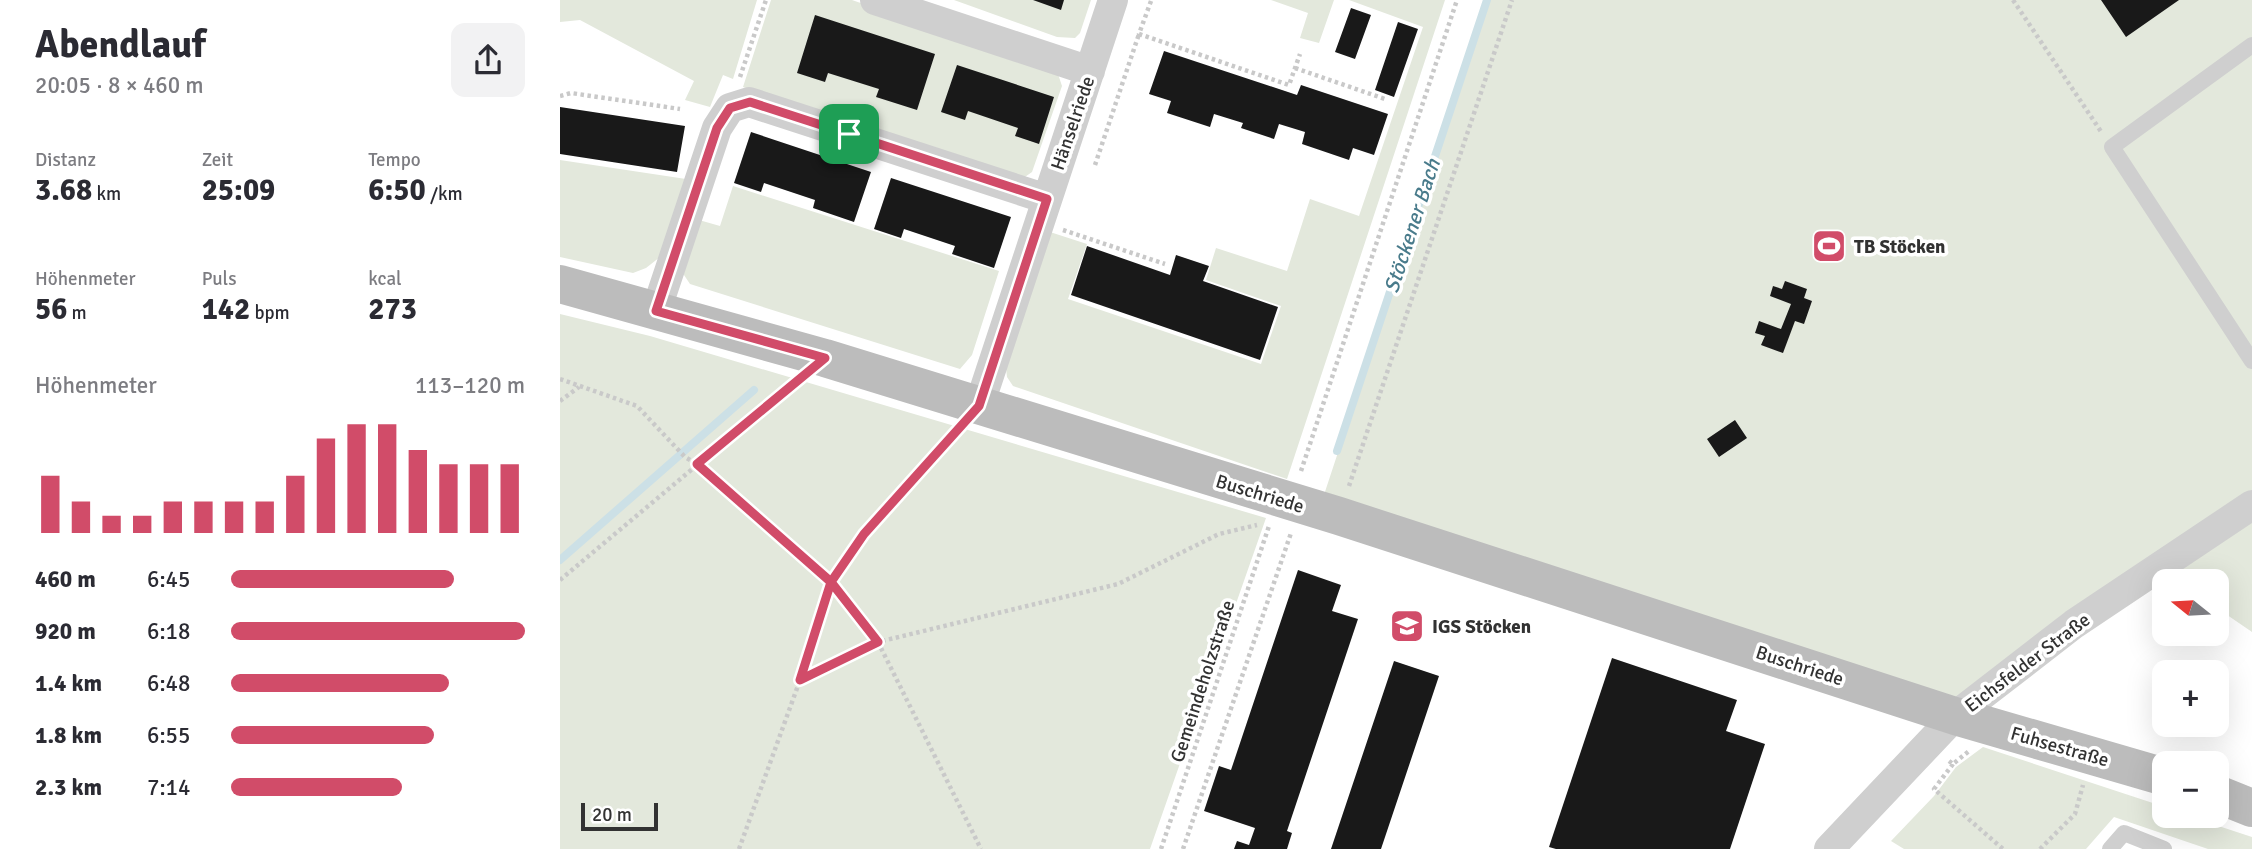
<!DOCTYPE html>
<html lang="de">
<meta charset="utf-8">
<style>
:root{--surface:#fff;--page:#f2f2f3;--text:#2b2b33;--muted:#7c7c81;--accent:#d14c69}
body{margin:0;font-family:Signika,sans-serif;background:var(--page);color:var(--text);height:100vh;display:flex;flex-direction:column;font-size:26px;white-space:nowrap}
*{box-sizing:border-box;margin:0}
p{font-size:23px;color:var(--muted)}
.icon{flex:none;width:38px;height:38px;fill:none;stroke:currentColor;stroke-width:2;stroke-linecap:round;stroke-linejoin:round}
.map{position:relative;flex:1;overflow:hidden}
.details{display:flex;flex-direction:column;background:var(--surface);width:560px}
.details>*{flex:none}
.needle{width:46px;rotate:288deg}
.fabs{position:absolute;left:1592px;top:569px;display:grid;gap:14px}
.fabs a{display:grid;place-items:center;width:77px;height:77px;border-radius:14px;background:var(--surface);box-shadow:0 7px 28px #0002;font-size:35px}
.scale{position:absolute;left:21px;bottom:18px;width:77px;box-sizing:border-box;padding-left:7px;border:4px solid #323232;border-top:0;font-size:19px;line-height:24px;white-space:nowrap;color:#323232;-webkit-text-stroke:5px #fff;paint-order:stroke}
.pin{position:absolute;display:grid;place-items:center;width:60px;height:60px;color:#fff;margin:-30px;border-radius:14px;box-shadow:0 4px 10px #0006}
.round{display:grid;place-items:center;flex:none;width:74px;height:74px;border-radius:14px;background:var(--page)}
.summary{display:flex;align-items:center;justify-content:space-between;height:119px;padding:0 35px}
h1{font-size:38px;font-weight:700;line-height:52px}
.stats{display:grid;grid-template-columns:repeat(3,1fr);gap:10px;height:119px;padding:7px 35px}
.stats div{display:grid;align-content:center}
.stats b{font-size:30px;font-weight:700}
.stats small{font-size:19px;font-weight:400}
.stats p{font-size:19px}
.chart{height:196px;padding:14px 35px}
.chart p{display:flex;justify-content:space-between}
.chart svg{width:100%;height:126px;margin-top:7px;stroke:var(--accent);stroke-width:6}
ul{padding:0 35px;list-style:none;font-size:23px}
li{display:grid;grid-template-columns:112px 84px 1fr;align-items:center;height:52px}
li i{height:18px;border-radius:9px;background:var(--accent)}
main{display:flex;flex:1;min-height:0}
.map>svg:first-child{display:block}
</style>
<main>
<section class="details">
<div class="summary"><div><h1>Abendlauf</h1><p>20:05 · 8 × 460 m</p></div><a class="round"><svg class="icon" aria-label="share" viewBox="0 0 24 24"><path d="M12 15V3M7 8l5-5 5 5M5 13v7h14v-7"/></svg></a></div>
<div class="stats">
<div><p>Distanz</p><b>3.68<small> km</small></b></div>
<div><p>Zeit</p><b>25:09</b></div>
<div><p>Tempo</p><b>6:50<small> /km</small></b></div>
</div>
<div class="stats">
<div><p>Höhenmeter</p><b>56<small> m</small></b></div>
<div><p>Puls</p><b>142<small> bpm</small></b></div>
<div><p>kcal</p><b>273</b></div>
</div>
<div class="chart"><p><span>Höhenmeter</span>113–120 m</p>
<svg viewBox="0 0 160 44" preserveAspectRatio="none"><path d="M5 44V24M15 44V33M25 44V38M35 44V38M45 44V33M55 44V33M65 44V33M75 44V33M85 44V24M95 44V11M105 44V6M115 44V6M125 44V15M135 44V20M145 44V20M155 44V20"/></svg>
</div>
<ul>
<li><b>460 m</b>6:45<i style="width:76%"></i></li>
<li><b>920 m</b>6:18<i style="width:100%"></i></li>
<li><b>1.4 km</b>6:48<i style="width:74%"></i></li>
<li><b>1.8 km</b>6:55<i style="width:69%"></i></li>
<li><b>2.3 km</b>7:14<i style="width:58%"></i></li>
</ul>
</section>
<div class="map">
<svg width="1692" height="849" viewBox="0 0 1692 849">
<rect width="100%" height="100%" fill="#fff"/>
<path fill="#e3e8dc" d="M 0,0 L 197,0 L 173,79 L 163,75 L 150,107 L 125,100 L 134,81 L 20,20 L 0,22 Z
M 211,0 L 292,0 L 497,71 L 502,86 L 472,172 L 462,179 L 183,87 Z
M 394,0 L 531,0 L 520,33 L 515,38 L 497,37 Z
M 711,0 L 774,0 L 759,43 L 740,38 L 748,13 Z
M 789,0 L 885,0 L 727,479 L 453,386 L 447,377 L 446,368 L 490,232 L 527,244 L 508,299 L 701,364 L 721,306 L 646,280 L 656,248 L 727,271 L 750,199 L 799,216 L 863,27 Z
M 927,0 L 1692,0 L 1692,505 L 1395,716 L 759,510 Z
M 0,160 L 126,179 L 100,257 L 86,268 L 73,273 L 0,257 Z
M 173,186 L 439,271 L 412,355 L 400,369 L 130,284 L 122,272 L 139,220 L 160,226 Z
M 0,314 L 90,336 L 706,518 L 590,849 L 0,849 Z
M 1692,521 L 1692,632 L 1657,608 L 1657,581 L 1619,581 L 1612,576 Z
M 1423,747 L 1605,807 L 1605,816 L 1628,816 L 1692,837 L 1692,849 L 1648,849 L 1554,817 L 1526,849 L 1344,849 L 1331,841 L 1374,796 L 1396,767 Z"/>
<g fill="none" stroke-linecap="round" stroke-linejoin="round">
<path stroke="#cce0e6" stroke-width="8" d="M 777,451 L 927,0
M 122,453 L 194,390
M 0,560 L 121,454"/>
</g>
<path fill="#191919" d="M 473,0 L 504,0 L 501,10 Z
M 1541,0 L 1619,0 L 1566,37 Z
M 791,8 L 811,15 L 795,59 L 775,52 Z
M 255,15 L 375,54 L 357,110 L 316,97 L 319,89 L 268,73 L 265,82 L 237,73 Z
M 838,22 L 858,29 L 834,97 L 815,90 Z
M 604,51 L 737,95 L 741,85 L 828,114 L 814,155 L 793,148 L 789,160 L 742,144 L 745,132 L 719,124 L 714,139 L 681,128 L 683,123 L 654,114 L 650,127 L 607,113 L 611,101 L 589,94 Z
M 397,65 L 494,97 L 479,144 L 455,136 L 458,128 L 408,111 L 405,120 L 381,112 Z
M 0,107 L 125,126 L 117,172 L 0,154 Z
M 191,132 L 311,172 L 294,222 L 253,208 L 255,200 L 204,183 L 201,192 L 174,183 Z
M 331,178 L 451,217 L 434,268 L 392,254 L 395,246 L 344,229 L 341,238 L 314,229 Z
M 527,246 L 610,275 L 616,255 L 649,266 L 643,281 L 718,307 L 700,360 L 511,295 Z
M 1225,281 L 1247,289 L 1244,298 L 1252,301 L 1244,324 L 1235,321 L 1223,353 L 1201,345 L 1205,336 L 1195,333 L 1199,321 L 1221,329 L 1231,304 L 1210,296 L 1213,286 L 1222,289 Z
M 1175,420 L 1187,438 L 1159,457 L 1147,439 Z
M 738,570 L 781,585 L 772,611 L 798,619 L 727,831 L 732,833 L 727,849 L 674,849 L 677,841 L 689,845 L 695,828 L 644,811 L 659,766 L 671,770 Z
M 1052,658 L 1177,700 L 1166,731 L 1205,744 L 1170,849 L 996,849 L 989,847 Z
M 834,661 L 879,676 L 821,849 L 771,849 Z"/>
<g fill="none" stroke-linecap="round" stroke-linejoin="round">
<path stroke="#c9c9c9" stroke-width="4.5" stroke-dasharray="3.5 3.5" stroke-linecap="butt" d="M 1453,0 L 1542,133
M 591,1 L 579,34 L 729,85 L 740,54
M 735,68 L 825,99
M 180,77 L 206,0
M 0,96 L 11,93 L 120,109
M 535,165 L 579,34
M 503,230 L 605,264
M 0,379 L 77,406 L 125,457 L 137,464 L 271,582 L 318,642 L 421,849
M 0,401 L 19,387
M 741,471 L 897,0
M 789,486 L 952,0
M 0,580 L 235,383
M 240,680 L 318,642 L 558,584 L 659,534 L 697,525
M 1389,761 L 1393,764 L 1409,751
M 1393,764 L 1374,789 L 1443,849
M 179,849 L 240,680 L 271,582 L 305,534 L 397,430
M 601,849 L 709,526
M 623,849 L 731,533
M 1480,849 L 1515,814 L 1523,785"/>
<path stroke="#cfcfcf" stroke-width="16" d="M 1692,45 L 1552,147 L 1692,361
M 1550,849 L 1564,833 L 1604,849"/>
<path stroke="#cfcfcf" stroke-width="30" d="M 315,0 L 530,71
M 96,311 L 157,128 L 170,108 L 189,102 L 487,199
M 419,406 L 553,0
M 1269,849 L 1395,716 L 1514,624 L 1692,505"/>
<path stroke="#bcbcbc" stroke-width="38" d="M 0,284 L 265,358 L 779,516 L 1395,716 L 1605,777
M 1657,794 L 1692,808"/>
</g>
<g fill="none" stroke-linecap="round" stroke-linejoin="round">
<g stroke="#fff" stroke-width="14">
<path id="route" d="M 289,134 L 487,199 L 419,406 L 304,534 L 271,582 L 240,680 L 318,642 L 271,582 L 137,464 L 265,358 L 96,311 L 157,128 L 170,108 L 190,102 L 289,134"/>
</g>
<use href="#route" stroke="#d14c69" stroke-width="9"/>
</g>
<defs>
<g id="stadium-square" transform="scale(1.75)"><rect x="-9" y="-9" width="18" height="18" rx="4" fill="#d14c69" stroke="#fff"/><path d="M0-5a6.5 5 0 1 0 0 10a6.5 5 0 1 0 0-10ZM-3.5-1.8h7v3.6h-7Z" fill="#fff"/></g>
<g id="school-square" transform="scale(1.75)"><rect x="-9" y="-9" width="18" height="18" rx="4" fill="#d14c69" stroke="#fff"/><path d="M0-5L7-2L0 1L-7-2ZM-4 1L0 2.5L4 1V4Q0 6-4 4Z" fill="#fff"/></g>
</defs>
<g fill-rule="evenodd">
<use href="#stadium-square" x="1269" y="246"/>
<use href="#school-square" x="847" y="626"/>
</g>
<g text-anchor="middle" stroke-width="7" stroke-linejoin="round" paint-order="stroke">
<g font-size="19" fill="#323232" stroke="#fff">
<text transform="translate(512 123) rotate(-71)" y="7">Hänselriede</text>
<text transform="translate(700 493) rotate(17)" y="7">Buschriede</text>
<text transform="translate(1467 662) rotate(-37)" y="7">Eichsfelder Straße</text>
<text transform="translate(1240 665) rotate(18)" y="7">Buschriede</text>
<text transform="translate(642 681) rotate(-72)" y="7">Gemeindeholzstraße</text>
<text transform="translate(1500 746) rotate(16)" y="7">Fuhsestraße</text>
</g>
<g font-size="19" font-weight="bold" fill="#323232" stroke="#fff" text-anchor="start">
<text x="1294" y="253">TB Stöcken</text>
<text x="872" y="633">IGS Stöcken</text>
</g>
<g font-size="21" font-style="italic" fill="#497b8b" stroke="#fff">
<text transform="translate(852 226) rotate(-72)" y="7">Stöckener Bach</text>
</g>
</g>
</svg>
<div class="fabs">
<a><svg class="needle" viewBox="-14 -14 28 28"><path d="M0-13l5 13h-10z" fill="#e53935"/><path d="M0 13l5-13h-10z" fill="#7c7c81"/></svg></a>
<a>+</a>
<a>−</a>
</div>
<div class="scale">20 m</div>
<div class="pin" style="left:289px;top:134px;background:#1e9e55"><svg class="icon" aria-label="arrive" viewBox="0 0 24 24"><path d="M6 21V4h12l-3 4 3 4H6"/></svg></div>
</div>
</main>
